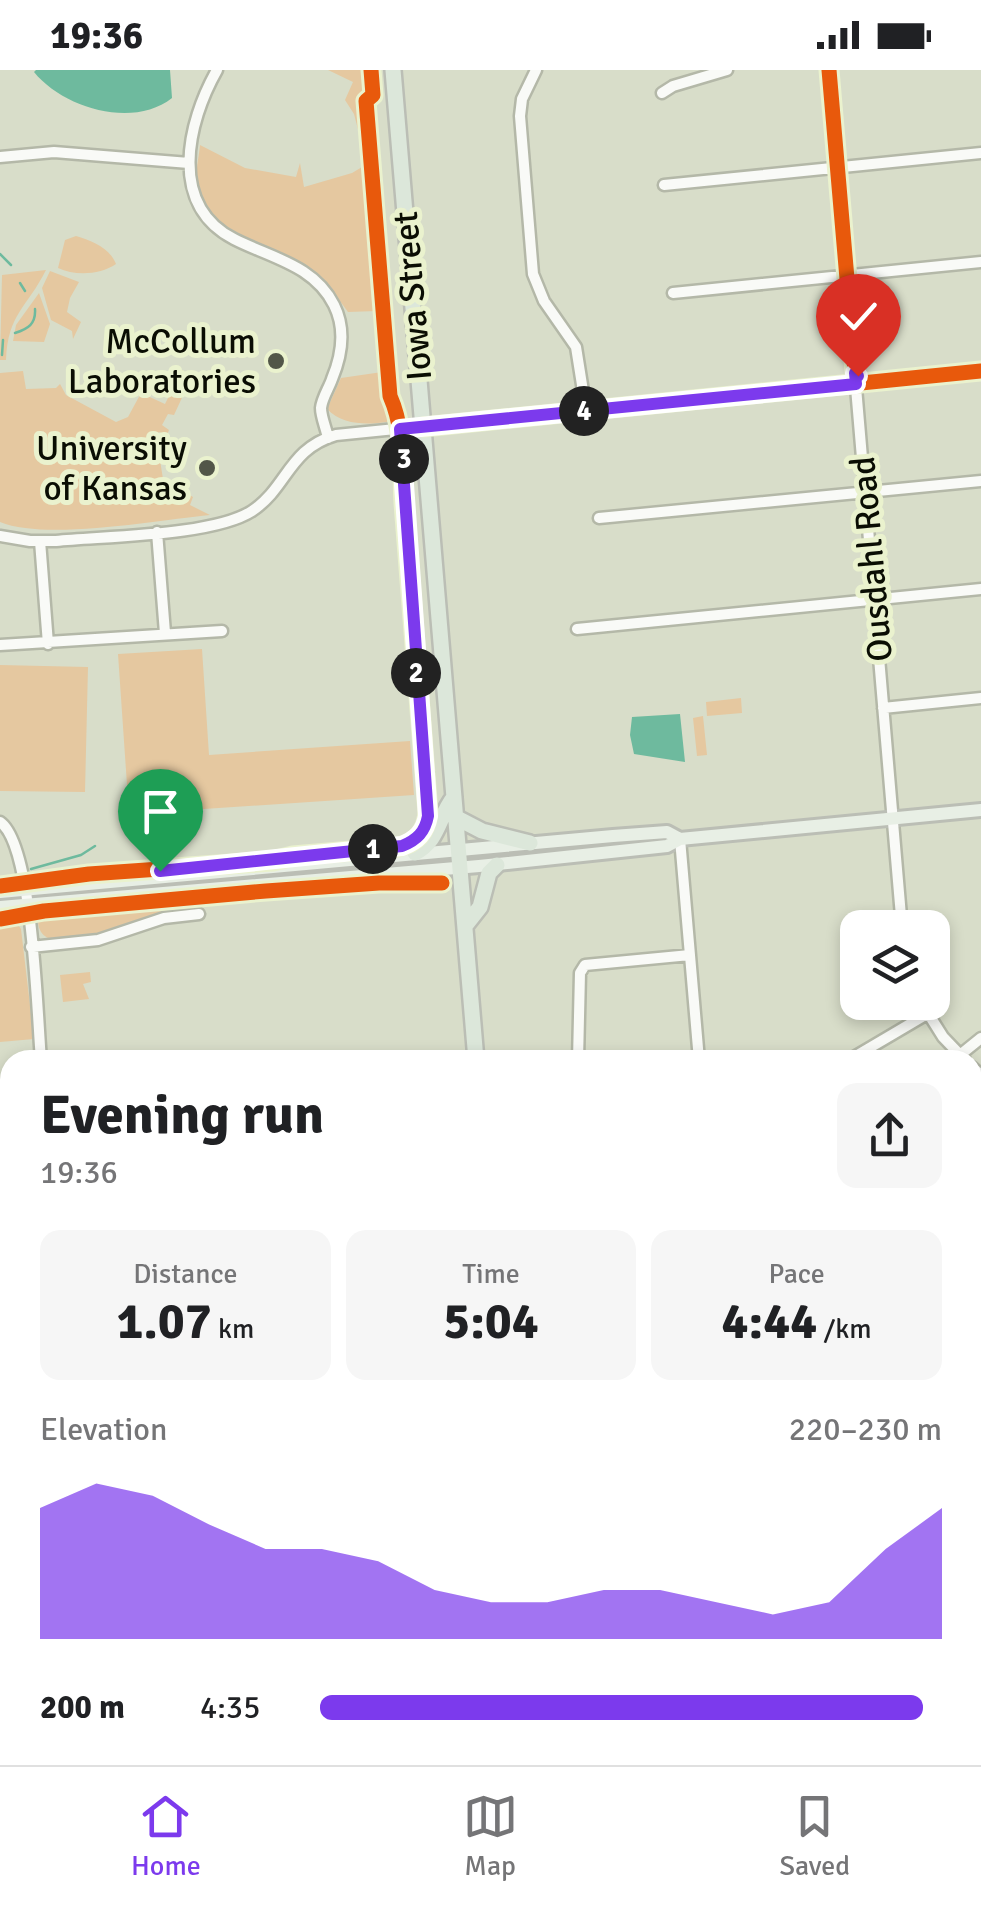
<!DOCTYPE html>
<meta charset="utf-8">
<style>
:root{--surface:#fff;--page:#f6f6f6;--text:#202124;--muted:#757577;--line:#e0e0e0;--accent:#7c3aed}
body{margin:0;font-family:Signika,sans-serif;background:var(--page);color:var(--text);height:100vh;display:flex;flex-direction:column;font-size:38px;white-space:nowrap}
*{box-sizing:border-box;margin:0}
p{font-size:32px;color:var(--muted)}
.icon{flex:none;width:55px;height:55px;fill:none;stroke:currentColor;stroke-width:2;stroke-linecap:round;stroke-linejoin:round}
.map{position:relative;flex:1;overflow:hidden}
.side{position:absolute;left:0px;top:980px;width:982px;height:715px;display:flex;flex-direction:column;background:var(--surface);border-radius:30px 30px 0 0;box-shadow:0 5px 15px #0003}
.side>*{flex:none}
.fabs{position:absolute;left:840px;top:840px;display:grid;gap:20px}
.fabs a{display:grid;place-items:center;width:110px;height:110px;border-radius:20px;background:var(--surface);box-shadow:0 5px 15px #0003;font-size:50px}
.pin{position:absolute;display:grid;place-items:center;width:85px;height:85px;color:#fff;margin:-102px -42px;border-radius:50% 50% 50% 0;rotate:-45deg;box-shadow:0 0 10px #0007}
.pin .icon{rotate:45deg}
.km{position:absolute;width:50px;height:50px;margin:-25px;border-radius:50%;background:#222;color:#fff;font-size:28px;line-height:50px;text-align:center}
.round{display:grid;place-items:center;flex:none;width:105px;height:105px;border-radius:20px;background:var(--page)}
.summary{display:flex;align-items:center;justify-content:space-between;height:170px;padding:0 40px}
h1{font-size:55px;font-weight:700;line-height:75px}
.figures{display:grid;grid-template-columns:repeat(3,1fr);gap:15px;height:170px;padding:10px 40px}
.figures div{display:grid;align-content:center;border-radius:20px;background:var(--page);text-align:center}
.figures b{font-size:50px;font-weight:700}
.figures small{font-size:28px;font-weight:400}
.figures p{font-size:28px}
.chart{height:280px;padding:20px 40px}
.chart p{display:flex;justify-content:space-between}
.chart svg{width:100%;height:180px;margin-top:10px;fill:var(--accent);opacity:.7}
ul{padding:0 40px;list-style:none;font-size:32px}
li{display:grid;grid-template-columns:160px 120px 1fr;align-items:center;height:75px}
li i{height:25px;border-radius:12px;background:var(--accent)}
.status{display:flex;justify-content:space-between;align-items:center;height:70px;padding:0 50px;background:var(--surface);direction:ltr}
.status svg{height:28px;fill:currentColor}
.menu{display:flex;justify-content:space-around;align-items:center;height:140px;border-top:2px solid var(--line);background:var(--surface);font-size:28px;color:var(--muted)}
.menu a{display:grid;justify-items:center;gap:5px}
.menu .active{color:var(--accent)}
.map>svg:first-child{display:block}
</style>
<div class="status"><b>19:36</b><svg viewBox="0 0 49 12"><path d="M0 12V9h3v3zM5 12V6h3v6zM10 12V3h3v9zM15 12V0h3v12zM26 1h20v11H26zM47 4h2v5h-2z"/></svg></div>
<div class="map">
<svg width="981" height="1695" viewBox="0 0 981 1695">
<rect width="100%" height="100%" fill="#d8ddc9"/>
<path fill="#e5c8a0" d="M 328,0 L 361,0 L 388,325 L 387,352 C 367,355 342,355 327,339 L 341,308 L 382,302 L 377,241 L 348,242 C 334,222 320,207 299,193 C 265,170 205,163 197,114 C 195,102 199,87 200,75 L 245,98 L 296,107 L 300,93 L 304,117 L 352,103 L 367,94 L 354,44 L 345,30 L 353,12 Z
M 76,166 C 92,171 110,178 116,194 C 100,205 75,206 58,198 L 65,170 Z
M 46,200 C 27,238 8,243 6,290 L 0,290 L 2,205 Z
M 50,201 L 79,212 L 70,228 L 67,242 L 81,252 L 73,269 L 72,261 L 51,250 L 42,218 Z
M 39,223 L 50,254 L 44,272 L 13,271 L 16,255 Z
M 182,300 L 192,306 L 174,345 L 168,344 L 162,355 L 169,360 L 167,365 L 159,362 L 154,370 L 163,375 L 160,390 L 163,409 L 193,427 L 190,435 L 210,445 C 157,450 47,471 0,452 L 0,303 L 23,301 L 26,319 L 56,318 L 60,314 L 66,325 L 116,352 L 128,347 L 141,323 L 165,334 Z
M 202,579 L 209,685 L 410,671 L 414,725 L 129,744 L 118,584 Z
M 0,595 L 88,597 L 85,722 L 0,721 Z
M 741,628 L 742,643 L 707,646 L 706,632 Z
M 703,646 L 707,685 L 697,686 L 693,648 Z
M 192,825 L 193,840 C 180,841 167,842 154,846 C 131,853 38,896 38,850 L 46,839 Z
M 0,846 L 14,849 L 21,859 L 34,969 L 0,972 Z
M 90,902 L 91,912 L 83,914 L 89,929 L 63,932 L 60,905 Z
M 10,1013 L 10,1132 L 0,1133 L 0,1014 Z
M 10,1266 L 10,1685 L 85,1685 L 86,1695 L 0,1695 L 0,1267 Z"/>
<path fill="#6eba9e" d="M 36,0 L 170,0 L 172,28 C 133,59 63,38 34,2 Z
M 680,644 L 685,692 L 634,684 L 630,665 L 632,647 Z"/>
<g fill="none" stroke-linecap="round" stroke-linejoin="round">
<path stroke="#6eba9e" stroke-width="2.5" d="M 0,184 L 11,195
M 20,213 L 25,221
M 15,263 C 28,259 36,254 35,239
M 2,285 L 3,270
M 422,587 L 430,702 L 434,702
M 31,799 L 81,785 L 95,776"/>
<g stroke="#b4b8a8" stroke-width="15">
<path id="minor" d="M 217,0 C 187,53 168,135 234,169 C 271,188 314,195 334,235 C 346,259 342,285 332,309 C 329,318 322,328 321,338 C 321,347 326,358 328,368
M 536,0 L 522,29 L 520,46 L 533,204 L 544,231 L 576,277 L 586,340
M 829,0 L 902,858
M 662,23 L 673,16 L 727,0
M 0,87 L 54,82 L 189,93
M 664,115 L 981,83
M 673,223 L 981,192
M 855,303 L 868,312 L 981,301
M 599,448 L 981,411
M 157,462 L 165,563
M 0,466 L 30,471 L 56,471 C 106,466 213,466 252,441 C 288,417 288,379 336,365 L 856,313
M 40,471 L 48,574
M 577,559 L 981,519
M 0,575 L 222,561
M 883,638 L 981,628
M 0,752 C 33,774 37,945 41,990
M 680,769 L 699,990
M 31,877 L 98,870 L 164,848 L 199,844
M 921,932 L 943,967 L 965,990
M 960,985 L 981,968
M 578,990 L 580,903 L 585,895 L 690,885
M 849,990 L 927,944
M 972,997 L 981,1005
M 0,1204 L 10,1204
M 972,1223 L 981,1222
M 972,1496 L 981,1484
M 972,1562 L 981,1561
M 972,1662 L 976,1668 L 980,1695
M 90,1685 L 91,1695
M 663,1685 L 665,1695
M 790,1685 L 791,1695"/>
</g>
<g stroke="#bbbeb5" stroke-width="18">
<path id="major" d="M 0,822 L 613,766 L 667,762 L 680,769
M 0,837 L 479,796 L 667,776 L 680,769 L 981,740"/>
</g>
<g stroke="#bbbeb5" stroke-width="20">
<path id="highway" d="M 393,0 L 476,990
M 455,747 L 482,761 L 530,773
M 415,783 C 439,771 438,747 454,727
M 465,856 L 480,837 L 489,803 L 497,795
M 535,1685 L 536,1695"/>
</g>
<use href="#minor" stroke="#f9faf7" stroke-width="10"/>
<use href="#major" stroke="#e8efe5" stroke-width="12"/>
<use href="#highway" stroke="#dce7da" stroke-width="15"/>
<g stroke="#eaf2ce" stroke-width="21">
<path id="cycleway" d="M 829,0 L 856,313
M 423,357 L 981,301
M 0,816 L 89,804 L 273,791 L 293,786 L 398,777 C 416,773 426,762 428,743 L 404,433 C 402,396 405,360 390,326 L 366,31 L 373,25 L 371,0
M 0,849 L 44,841 L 266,821 L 379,813 L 442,813"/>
</g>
<use href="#cycleway" stroke="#e8590c" stroke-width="15"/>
</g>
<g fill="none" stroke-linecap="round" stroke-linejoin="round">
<g stroke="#fff" stroke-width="20">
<path id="route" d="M 160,801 L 402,776 C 417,770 425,762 428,746 L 400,359 L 856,314 L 855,303 L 858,306"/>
</g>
<use href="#route" stroke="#7c3aed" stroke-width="12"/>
</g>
<g fill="#525648" stroke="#eaf2ce" stroke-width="4">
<circle cx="276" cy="291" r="10"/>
<circle cx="207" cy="398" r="10"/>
</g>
<g text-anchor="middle" stroke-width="10" stroke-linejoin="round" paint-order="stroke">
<g font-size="35" fill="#0a0d03" stroke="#eaf2ce">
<text transform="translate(412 226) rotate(-95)" y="12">Iowa Street</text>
<text transform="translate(871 489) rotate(-95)" y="12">Ousdahl Road</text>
</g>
<g font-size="35" fill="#0a0d03" stroke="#eaf2ce" text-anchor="end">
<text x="256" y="283">McCollum<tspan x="256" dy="40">Laboratories</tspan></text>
<text x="187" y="390">University<tspan x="187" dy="40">of Kansas</tspan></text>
</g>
</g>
</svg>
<div class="fabs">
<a><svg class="icon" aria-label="layers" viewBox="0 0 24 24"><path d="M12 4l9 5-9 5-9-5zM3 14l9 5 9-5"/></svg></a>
</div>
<div class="pin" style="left:160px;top:801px;background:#1e9e55"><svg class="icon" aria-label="arrive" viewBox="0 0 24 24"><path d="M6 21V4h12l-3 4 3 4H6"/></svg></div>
<div class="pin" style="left:858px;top:306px;background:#d93025"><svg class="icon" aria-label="check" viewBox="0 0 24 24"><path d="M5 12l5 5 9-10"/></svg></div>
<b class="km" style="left:373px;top:779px">1</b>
<b class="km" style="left:416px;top:603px">2</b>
<b class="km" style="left:404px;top:389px">3</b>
<b class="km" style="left:584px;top:341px">4</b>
<section class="side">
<div class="summary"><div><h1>Evening run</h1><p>19:36</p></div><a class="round"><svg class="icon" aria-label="share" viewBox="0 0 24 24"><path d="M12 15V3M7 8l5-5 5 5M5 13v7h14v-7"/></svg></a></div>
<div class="figures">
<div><p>Distance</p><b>1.07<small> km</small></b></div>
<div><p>Time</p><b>5:04</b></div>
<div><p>Pace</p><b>4:44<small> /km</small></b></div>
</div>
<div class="chart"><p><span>Elevation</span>220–230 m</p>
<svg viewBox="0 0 160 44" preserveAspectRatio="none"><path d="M0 44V12L10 6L20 9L30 16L40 22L50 22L60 25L70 32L80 35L90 35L100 32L110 32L120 35L130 38L140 35L150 22L160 12V44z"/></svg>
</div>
<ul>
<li><b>200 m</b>4:35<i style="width:97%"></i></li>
</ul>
</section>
</div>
<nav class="menu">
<a class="active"><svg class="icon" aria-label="home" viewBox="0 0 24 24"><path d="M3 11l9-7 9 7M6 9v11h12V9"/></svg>Home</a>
<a><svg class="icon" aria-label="map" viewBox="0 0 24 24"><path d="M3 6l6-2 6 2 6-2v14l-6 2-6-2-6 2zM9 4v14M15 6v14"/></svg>Map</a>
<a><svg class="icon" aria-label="saved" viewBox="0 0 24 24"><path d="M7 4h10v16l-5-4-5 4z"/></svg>Saved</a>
</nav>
